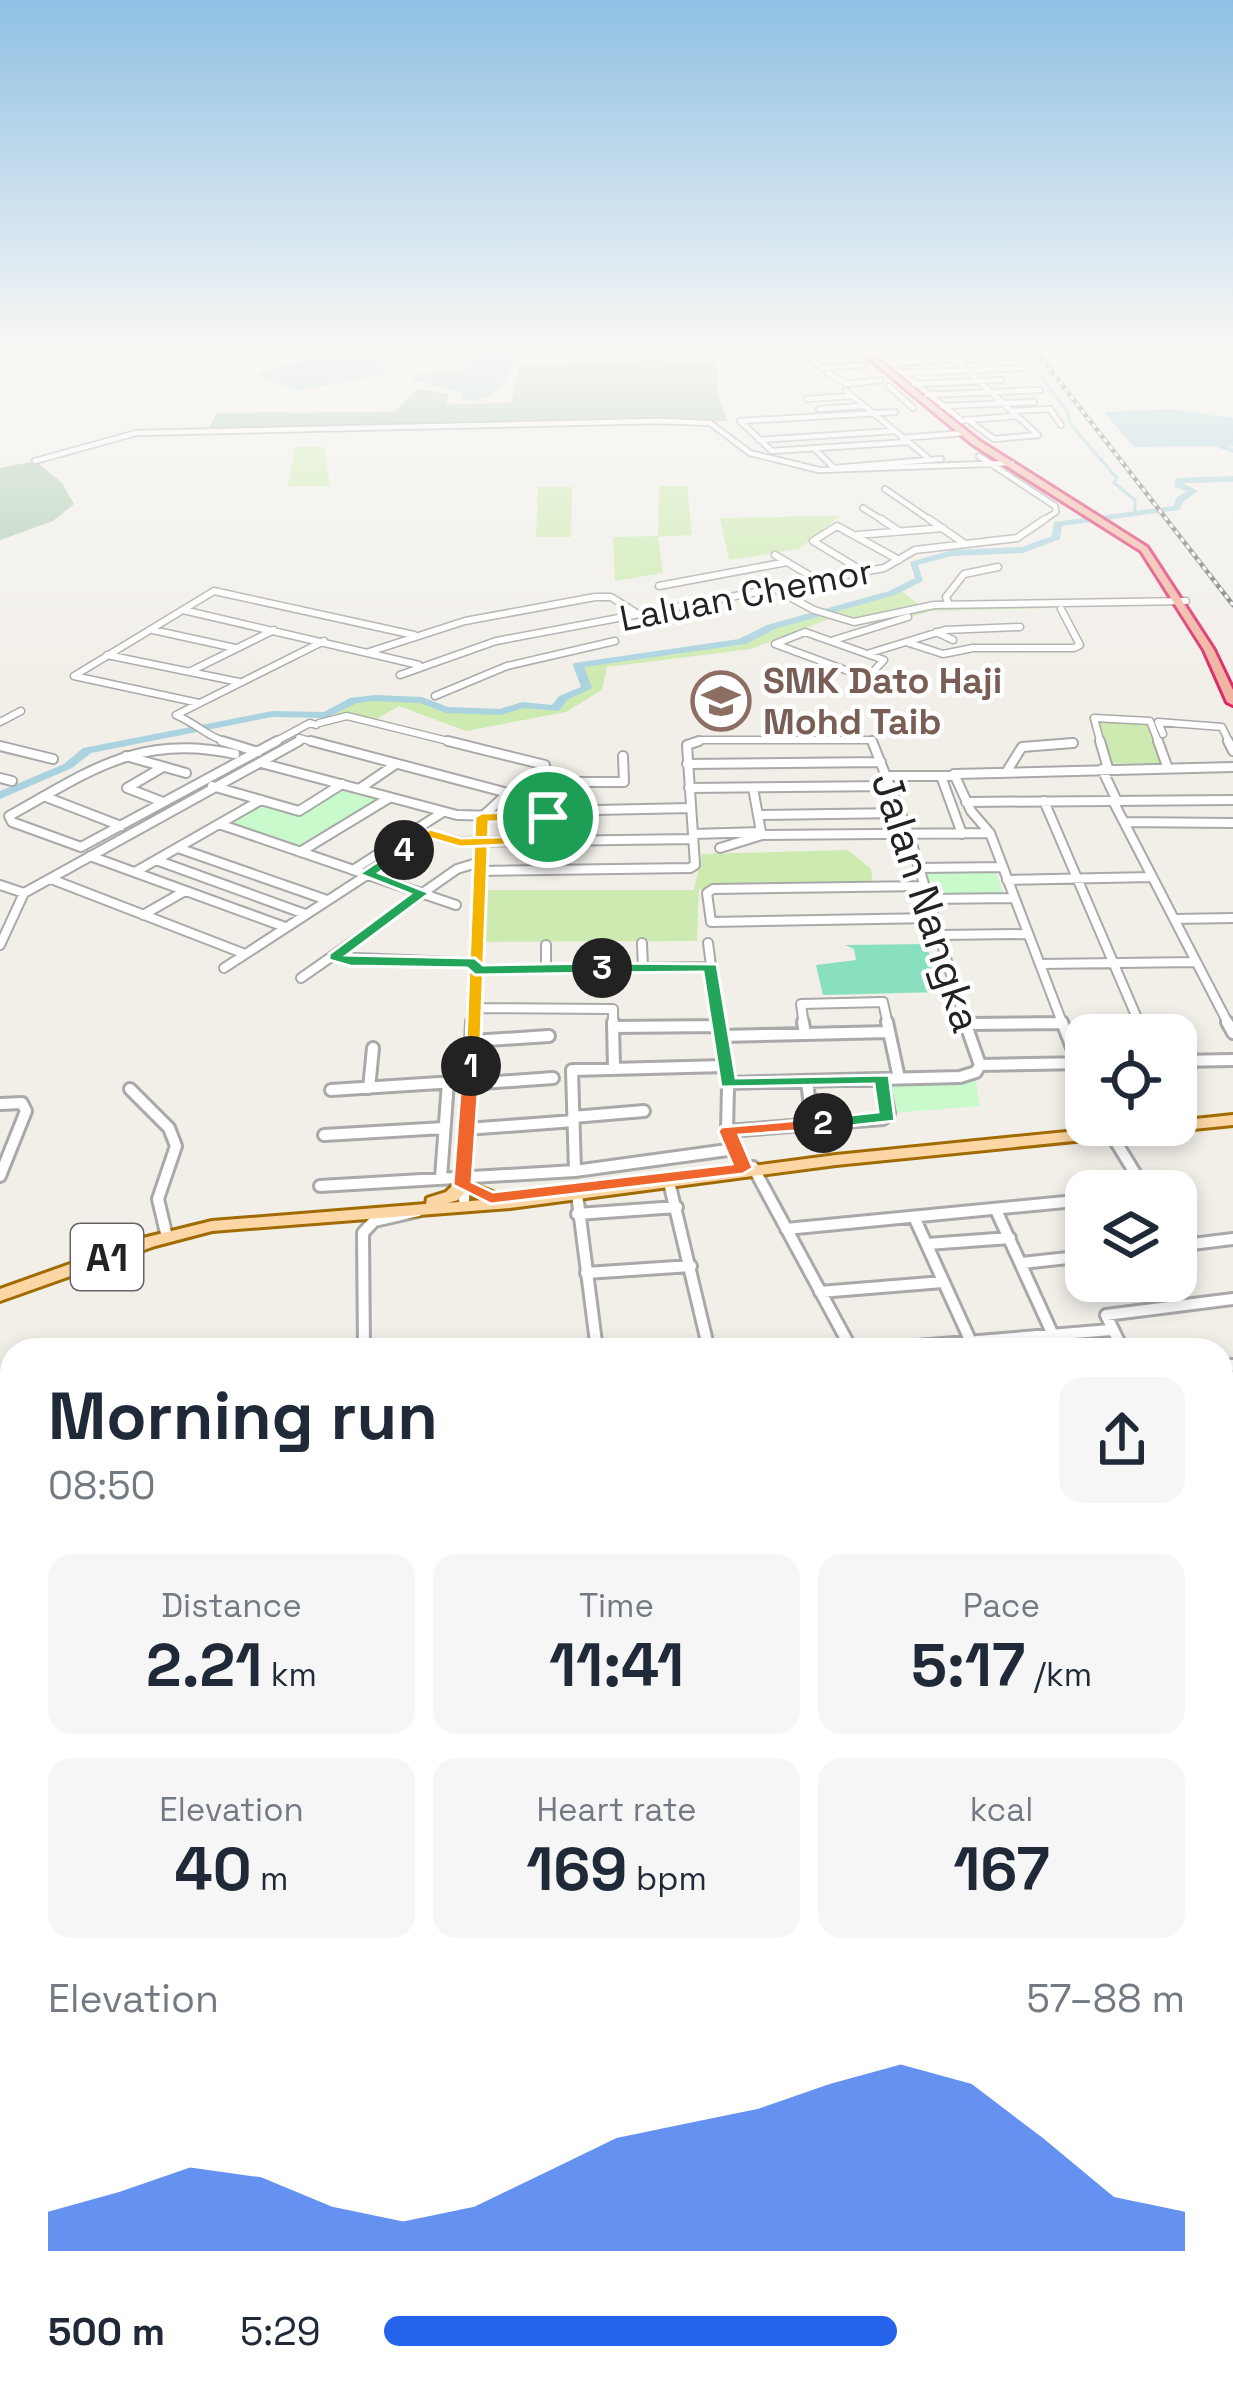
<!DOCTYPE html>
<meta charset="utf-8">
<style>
:root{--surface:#fff;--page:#f6f6f7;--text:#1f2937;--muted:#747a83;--accent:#2563eb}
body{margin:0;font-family:"Space Grotesk",sans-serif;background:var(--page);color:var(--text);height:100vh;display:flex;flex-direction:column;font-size:45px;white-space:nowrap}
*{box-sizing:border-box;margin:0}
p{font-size:39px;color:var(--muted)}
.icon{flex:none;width:66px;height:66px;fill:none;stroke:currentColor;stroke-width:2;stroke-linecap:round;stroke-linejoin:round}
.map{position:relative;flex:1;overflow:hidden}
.details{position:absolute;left:0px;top:1338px;width:1233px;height:1062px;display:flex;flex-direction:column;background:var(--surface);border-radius:36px 36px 0 0;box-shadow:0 6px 18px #0003}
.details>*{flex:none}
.buttons{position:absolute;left:1065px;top:1014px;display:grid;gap:24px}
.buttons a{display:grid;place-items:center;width:132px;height:132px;border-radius:24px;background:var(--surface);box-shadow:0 6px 18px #0003;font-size:60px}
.pin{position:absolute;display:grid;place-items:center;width:102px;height:102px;color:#fff;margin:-51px;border:6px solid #fff;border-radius:50%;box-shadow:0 3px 12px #0007}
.km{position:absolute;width:60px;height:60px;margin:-30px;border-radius:50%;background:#222;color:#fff;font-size:33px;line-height:60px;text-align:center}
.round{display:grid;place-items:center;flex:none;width:126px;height:126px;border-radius:24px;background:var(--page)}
.headline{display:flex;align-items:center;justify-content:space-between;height:204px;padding:0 48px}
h1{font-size:66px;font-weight:700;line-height:90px}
.stats{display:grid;grid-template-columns:repeat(3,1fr);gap:18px;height:204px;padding:12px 48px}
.stats div{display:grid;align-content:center;border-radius:24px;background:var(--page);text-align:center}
.stats b{font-size:60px;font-weight:700}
.stats small{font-size:33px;font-weight:400}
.stats p{font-size:33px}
.chart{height:336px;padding:24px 48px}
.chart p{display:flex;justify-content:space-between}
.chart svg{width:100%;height:216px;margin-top:12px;fill:var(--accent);opacity:.7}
ul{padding:0 48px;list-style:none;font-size:39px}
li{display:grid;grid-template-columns:192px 144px 1fr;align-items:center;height:90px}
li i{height:30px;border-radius:15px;background:var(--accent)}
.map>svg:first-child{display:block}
</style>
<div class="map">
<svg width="1233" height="2400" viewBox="0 0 1233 2400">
<rect width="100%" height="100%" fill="#f2efe9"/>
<path fill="#cdebb0" d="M 295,447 L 324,447 L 330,486 L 288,486 Z
M 659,486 L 687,486 L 692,535 L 658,537 L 663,573 L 615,581 L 613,537 L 658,536 Z
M 538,487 L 572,487 L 571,537 L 536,537 Z
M 840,516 L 799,549 L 729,560 L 720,518 Z
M 900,590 L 922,607 L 1057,604 L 1052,608 L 932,611 L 879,625 L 832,618 L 751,649 L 607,667 L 602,690 L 566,712 L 466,731 L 399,706 L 375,720 L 350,713 L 326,715 L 354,700 L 375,698 L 422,700 L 446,710 L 501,712 L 522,705 L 555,709 L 563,698 L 587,688 L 578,665 L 714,643 L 742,642 L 771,627 Z
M 1088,716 L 1146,720 L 1161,764 L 1104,763 Z
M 848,850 L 871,869 L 873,886 L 699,889 L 697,941 L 476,942 L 478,890 L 694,890 L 702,854 Z"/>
<path fill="#add19e" d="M 1221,1920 L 1233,1923 L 1233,2400 L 892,2400 L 889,2388 L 1221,2388 Z"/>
<path fill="#aacbaf" d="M 662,356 L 665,361 L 718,361 L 717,389 L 727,421 L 207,431 L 217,413 L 394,412 L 418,389 L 449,394 L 446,404 L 511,403 L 520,364 L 640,361 Z
M 35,461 L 62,483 L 74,504 L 53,521 L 0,540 L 0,468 Z"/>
<path fill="#c8facc" d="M 343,785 L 384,797 L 300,848 L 224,822 L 261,802 L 298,813 Z
M 995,870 L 1004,895 L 937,896 L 931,893 L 925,873 Z
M 975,1078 L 980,1106 L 892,1113 L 888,1082 Z"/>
<path fill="#88e0be" d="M 926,944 L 942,992 L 823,995 L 816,965 L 856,960 L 854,949 L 845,945 Z"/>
<path fill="#aad3df" d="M 471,346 L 615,346 L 597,360 L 516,359 C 502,386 501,399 461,401 L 462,392 L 411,380 L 417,374 L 465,369 L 466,362 L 478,356 L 462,352 Z
M 354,356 L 378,360 L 388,373 L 298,391 L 259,376 L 261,371 L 289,365 L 286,363 Z
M 1172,409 L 1233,418 L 1233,446 L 1134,447 L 1104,412 Z"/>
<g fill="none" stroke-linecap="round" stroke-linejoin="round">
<path stroke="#aad3df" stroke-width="3" d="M 1035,369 L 1067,411 L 1071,425 L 1117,478 L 1114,483 L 1135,500 L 1135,511"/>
<path fill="#aad3df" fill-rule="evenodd" d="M 1233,439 L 1233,444 L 1228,447 L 1233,448 L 1233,453 L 1217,447 Z
M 1233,476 L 1233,482 L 1182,483 L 1198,491 L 1184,501 L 1179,510 L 1062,526 L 1060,539 L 1023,553 L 952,556 L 918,565 L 923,581 L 895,595 L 775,629 L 746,644 L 584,667 L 592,688 L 567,700 L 559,711 L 523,708 L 501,715 L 446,713 L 420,703 L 375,701 L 357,703 L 326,718 L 272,717 L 91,753 L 72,768 L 0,799 L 0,791 L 64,764 L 83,748 L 272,711 L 324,712 L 350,698 L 375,695 L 422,697 L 448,707 L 500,709 L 522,702 L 552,705 L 559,696 L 581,687 L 573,665 L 574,663 L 739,639 L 767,625 L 889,591 L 915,578 L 910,562 L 952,550 L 1022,547 L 1052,536 L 1054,522 L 1173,506 L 1177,497 L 1187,491 L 1174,487 L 1176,478 Z
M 1233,1426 L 1233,1441 L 1221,1446 L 1221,1431 Z
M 252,2388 L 282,2388 L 278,2400 L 248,2400 Z"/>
<g stroke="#a9a9a9" stroke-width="8">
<path id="minor-far5" d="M 799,346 L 822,368 L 864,365
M 869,346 L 962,421
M 940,346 L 1038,435
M 804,350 L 859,347
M 872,353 L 1001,346
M 890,363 L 1008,357
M 828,373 L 847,384 L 881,380
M 902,373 L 1021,368
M 914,384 L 1001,380
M 889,386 L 913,408
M 846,391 L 927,457
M 927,395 L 1040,390
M 807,399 L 851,396
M 942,406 L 1034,402
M 819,409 L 862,406
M 1011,411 L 1050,409 L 1061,425
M 966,420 L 1017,416
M 968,420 L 994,439 L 1038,435
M 740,421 L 772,451 L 908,442
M 740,421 L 895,412
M 902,438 L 963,433
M 759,440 L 894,431
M 815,449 L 834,468 L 941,459
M 979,456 L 1055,506 L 1056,512 L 1041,522
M 35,461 L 136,433 L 658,421 L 710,423 L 750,453 L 819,470 L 1012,463
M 885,489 L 933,522
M 863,508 L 885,522"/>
</g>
<g stroke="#a9a9a9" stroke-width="9">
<path id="minor-far4" d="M 881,519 L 899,531
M 929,519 L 965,544
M 857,535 L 943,528
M 775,555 L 819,581
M 864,572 L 813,541 L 837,526 L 899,560
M 659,586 L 787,562
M 775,589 L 814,610 L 854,622 L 934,605 L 1186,601
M 949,605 L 946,597 L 964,574 L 998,567
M 183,610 L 419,665
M 153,630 L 235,648
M 805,632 L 884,660 L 867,678 L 775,644 Z
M 936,632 L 953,640
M 834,640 L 908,617
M 906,642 L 943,654 L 973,648 L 1074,648 L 1080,645 L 1061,609
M 369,652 L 465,621 L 595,597 L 611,597 L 638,614
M 870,653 L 945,630 L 1020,627
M 107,655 L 239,682
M 191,671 L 274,630
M 400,675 L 496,641 L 884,568 L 915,550 L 1017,538 L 1045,519
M 74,676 L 214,591 L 414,635
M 74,676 L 199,703
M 435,696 L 507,666 L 615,641
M 0,722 L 21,711
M 319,723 L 347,716 L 460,744
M 1163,734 L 1158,722 L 1222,727 L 1230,744
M 299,738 L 322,744
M 232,744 C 205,736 199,725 176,715 L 324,641
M 271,744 L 310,723 L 316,725
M 294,744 L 303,739
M 690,744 L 702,740 L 872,740 L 874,744
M 1059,744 L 1073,743
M 1101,744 L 1094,718 L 1150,721 L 1159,744"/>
</g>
<g stroke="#a9a9a9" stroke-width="12">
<path id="minor-far3" d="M 222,741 L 258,752
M 311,741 L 508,793 L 482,817
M 448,741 L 545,765 L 549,840
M 872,741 L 909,834 L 966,1025
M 1100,741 L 1108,768
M 1158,741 L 1167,766
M 1228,741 L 1233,751
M 0,746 L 53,759
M 126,756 L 186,773
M 261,763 L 457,815 L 548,817
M 687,764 L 881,762
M 163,767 L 127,788 L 163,802
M 1102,769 L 1117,801
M 1007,771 L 1022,747 L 1073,743
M 887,776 L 954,776
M 941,776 L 962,834
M 0,778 L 12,781
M 547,782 L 624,782 L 623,756
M 212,786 L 299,811 L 342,784
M 689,788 L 891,786
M 359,789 L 396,764
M 46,797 L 121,826
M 1044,801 L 1140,1025
M 1113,801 L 1229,1025
M 966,802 L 1233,800
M 548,811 L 691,808
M 760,815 L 901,813
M 1124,822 L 1233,823
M 219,824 L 456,905
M 430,834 L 460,842 L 693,839
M 693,834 L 761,832 L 753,788
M 81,847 L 12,822 L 9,816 C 90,771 139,733 235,754
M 81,847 L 277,741
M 178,848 L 327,900
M 720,848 L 762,835 L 990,833
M 300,852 L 389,798
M 90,856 L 285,927
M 156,860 L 305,914
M 919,868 L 1003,867
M 353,870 L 443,812
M 479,871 L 690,868 L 695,865 L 687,745 L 699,741
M 135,872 L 261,800
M 51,879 L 245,954
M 1007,880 L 1152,877
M 0,885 L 24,893
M 924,886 L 713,889 L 707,893 L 711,922 L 933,918
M 928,899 L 1014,898
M 143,915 L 185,891
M 1174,919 L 1233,918
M 938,935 L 1028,934
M 642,943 L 643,968
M 708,943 L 719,1025
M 0,945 L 24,893 L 299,741
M 546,945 L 546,969
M 334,957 L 475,963
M 1040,964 L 1196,962
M 224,968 L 430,834 L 417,829
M 475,970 L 711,967
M 301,978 L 457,869 L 480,862
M 475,1008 L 613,1009 L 613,1025
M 968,1024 L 1062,1023
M 472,1025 L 482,817
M 804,1025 L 801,1004 L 883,1002 L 888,1025
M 1063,1025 L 990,833 L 971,811 L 954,774 L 1233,767"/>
</g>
<g stroke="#a9a9a9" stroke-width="16">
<path id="minor-far2" d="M 613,1022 L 614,1069
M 719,1022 L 728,1087 L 727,1131 L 745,1171
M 803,1022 L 805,1034
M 887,1022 L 899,1078
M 965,1022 L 980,1065
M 1062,1022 L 1078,1063
M 1138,1022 L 1144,1035
M 1227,1022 L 1233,1033
M 968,1024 L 1062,1023
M 613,1027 L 719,1026
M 721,1036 L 889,1032
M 473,1041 L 549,1036
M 1176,1061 L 1233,1060
M 980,1065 L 1086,1063
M 807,1081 L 812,1124
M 728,1083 L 960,1077 L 976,1072 L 980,1065
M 469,1084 L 553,1078
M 369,1088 L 373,1048
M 130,1089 L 169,1128 L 176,1146 L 158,1199 L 166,1233
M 331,1090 L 470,1081
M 0,1104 L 22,1103 L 26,1111 L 0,1176
M 573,1117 L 644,1111
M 466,1129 L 574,1121
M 1108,1129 L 1146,1191
M 727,1131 L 883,1119 L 889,1113 L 882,1079
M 324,1135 L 444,1128
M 753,1167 L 852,1350
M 575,1171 L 572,1070 L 725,1066
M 441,1178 L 448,1082
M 669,1182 L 709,1350
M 320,1186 L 575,1171 L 735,1149
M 577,1194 L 597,1350
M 464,1200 L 472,1022
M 996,1210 L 1053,1335
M 577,1214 L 677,1207
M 915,1219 L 971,1342
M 786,1229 L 1086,1200
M 363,1233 L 364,1350
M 363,1233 L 374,1221 L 418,1211
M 927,1244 L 1010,1238
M 1176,1246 L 1233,1239
M 1022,1263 L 1086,1256
M 586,1273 L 691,1266
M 820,1292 L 943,1282
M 868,1350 L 1111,1330
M 1123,1350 L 1106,1315 L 1233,1299
M 1221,1367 L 1233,1365"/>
</g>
<g stroke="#a9a9a9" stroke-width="20">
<path id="minor-far1" d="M 0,1630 L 12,1625
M 0,1765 L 12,1772
M 0,1800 L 12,1803"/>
</g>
<g stroke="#a9a9a9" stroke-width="22">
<path id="minor" d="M 0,1894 L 12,1880
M 0,2075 L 12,2060"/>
</g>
<g stroke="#a06b00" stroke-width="6">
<path id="primary" d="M 1233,1115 L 1233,1125 L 836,1165 L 510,1208 L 212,1231 L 155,1246 L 0,1301 L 0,1289 L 143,1238 L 212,1221 L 426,1204 L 427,1198 L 446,1192 L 457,1181 L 463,1180 L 497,1194 L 499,1199 L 510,1198 L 836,1155 L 1137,1125 L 1176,1125 L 1176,1121 ZM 465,1192 L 482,1200 L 448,1203 L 458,1200 Z"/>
</g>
<g stroke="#dc2a67" stroke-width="6">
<path id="trunk" d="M 854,346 L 861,346 L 978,440 L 1147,547 L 1214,650 L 1233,690 L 1233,705 L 1227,702 L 1204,650 L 1141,551 L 972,444 Z"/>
</g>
<use href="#minor-far5" stroke="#fff" stroke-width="4.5"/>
<use href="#minor-far4" stroke="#fff" stroke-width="6"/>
<use href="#minor-far3" stroke="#fff" stroke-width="8"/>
<use href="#minor-far2" stroke="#fff" stroke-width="10"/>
<use href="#minor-far1" stroke="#fff" stroke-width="14"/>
<use href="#minor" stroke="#fff" stroke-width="16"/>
<use href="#primary" fill="#fcd6a4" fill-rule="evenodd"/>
<use href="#trunk" fill="#f2b4a3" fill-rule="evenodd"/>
<g stroke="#707070" stroke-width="4.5">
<path id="rail" d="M 1032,346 L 1233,605"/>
</g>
<use href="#rail" stroke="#fff" stroke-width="3" stroke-dasharray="4.5" stroke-linecap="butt"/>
</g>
<linearGradient id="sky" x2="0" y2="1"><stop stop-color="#8fc0e4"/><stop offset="0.51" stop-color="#f9f8f5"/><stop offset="1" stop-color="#f9f8f5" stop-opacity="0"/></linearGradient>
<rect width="1233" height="682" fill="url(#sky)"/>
<path fill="#f5b400" stroke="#fff" stroke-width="3" d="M 548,812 L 553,820 L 489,822 L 480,1066 L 465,1069 L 475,817 L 482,813 Z"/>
<path fill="#f0652b" stroke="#fff" stroke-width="3" d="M 471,1060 L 480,1066 L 472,1182 L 493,1192 L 732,1164 L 718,1131 L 721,1127 L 823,1118 L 832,1123 L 823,1129 L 739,1135 L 753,1168 L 743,1174 L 491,1204 L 453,1185 L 462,1066 Z"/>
<path fill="#22a559" stroke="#fff" stroke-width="3" d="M 717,964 L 736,1078 L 889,1075 L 895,1121 L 823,1129 L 814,1123 L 823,1118 L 878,1112 L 874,1084 L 721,1087 L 703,972 L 602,973 L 593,968 L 602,963 Z"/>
<path fill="#22a559" stroke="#fff" stroke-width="3" d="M 399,847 L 412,850 L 379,873 L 430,893 L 347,955 L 475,958 L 483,965 L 602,963 L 610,968 L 602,973 L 475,975 L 467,968 L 350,966 L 329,960 L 329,954 L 410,894 L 359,874 Z"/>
<path fill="#f5b400" stroke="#fff" stroke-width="3" d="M 548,812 L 555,817 L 554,843 L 460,847 L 432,839 L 410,853 L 397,850 L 430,829 L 461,838 L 541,836 L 541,817 Z"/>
<defs>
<g id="school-ring" transform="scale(3)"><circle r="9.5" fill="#fff" stroke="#8d6e63" stroke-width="1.5"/><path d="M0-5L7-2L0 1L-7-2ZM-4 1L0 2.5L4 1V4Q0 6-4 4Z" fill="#8d6e63"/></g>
</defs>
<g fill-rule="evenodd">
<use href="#school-ring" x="721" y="701"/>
</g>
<g text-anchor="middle" stroke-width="9" stroke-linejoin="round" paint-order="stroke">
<g font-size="36" fill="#222" stroke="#fff">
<text transform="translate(746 594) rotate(-11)" y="13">Laluan Chemor</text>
</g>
<g font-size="36" font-weight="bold" fill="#785e54" stroke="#fff" text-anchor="start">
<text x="763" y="693">SMK Dato Haji<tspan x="763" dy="41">Mohd Taib</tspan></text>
</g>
<rect fill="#fff" stroke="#646464" stroke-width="3" x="71" y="1224" width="72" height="66" rx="9"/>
<g font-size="39" font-weight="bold" fill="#222">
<text x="107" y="1271">A1</text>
</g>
<g font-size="42" fill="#222" stroke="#fff">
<text transform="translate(927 902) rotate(72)" y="15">Jalan Nangka</text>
</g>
</g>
</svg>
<div class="buttons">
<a><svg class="icon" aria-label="locate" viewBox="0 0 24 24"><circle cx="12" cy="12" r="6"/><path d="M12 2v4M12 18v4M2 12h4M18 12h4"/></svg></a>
<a><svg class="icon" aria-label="layers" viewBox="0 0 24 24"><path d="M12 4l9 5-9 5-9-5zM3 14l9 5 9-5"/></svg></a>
</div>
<div class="pin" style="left:548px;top:817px;background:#1e9e55"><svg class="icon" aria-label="arrive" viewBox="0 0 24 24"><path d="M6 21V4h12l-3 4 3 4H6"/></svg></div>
<b class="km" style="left:471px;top:1066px">1</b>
<b class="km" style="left:823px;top:1123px">2</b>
<b class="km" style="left:602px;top:968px">3</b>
<b class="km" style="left:404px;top:850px">4</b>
<section class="details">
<div class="headline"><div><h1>Morning run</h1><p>08:50</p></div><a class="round"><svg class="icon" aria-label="share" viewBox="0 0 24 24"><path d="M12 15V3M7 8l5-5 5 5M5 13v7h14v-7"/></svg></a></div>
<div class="stats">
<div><p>Distance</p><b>2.21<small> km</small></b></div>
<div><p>Time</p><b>11:41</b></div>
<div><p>Pace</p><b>5:17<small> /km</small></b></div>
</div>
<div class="stats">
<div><p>Elevation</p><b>40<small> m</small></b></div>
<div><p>Heart rate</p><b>169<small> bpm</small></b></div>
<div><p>kcal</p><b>167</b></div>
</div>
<div class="chart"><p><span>Elevation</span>57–88 m</p>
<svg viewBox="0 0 160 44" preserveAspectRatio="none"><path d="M0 44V36L10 32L20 27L30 29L40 35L50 38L60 35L70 28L80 21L90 18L100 15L110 10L120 6L130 10L140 21L150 33L160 36V44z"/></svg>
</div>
<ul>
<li><b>500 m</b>5:29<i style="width:64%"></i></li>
</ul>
</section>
</div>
